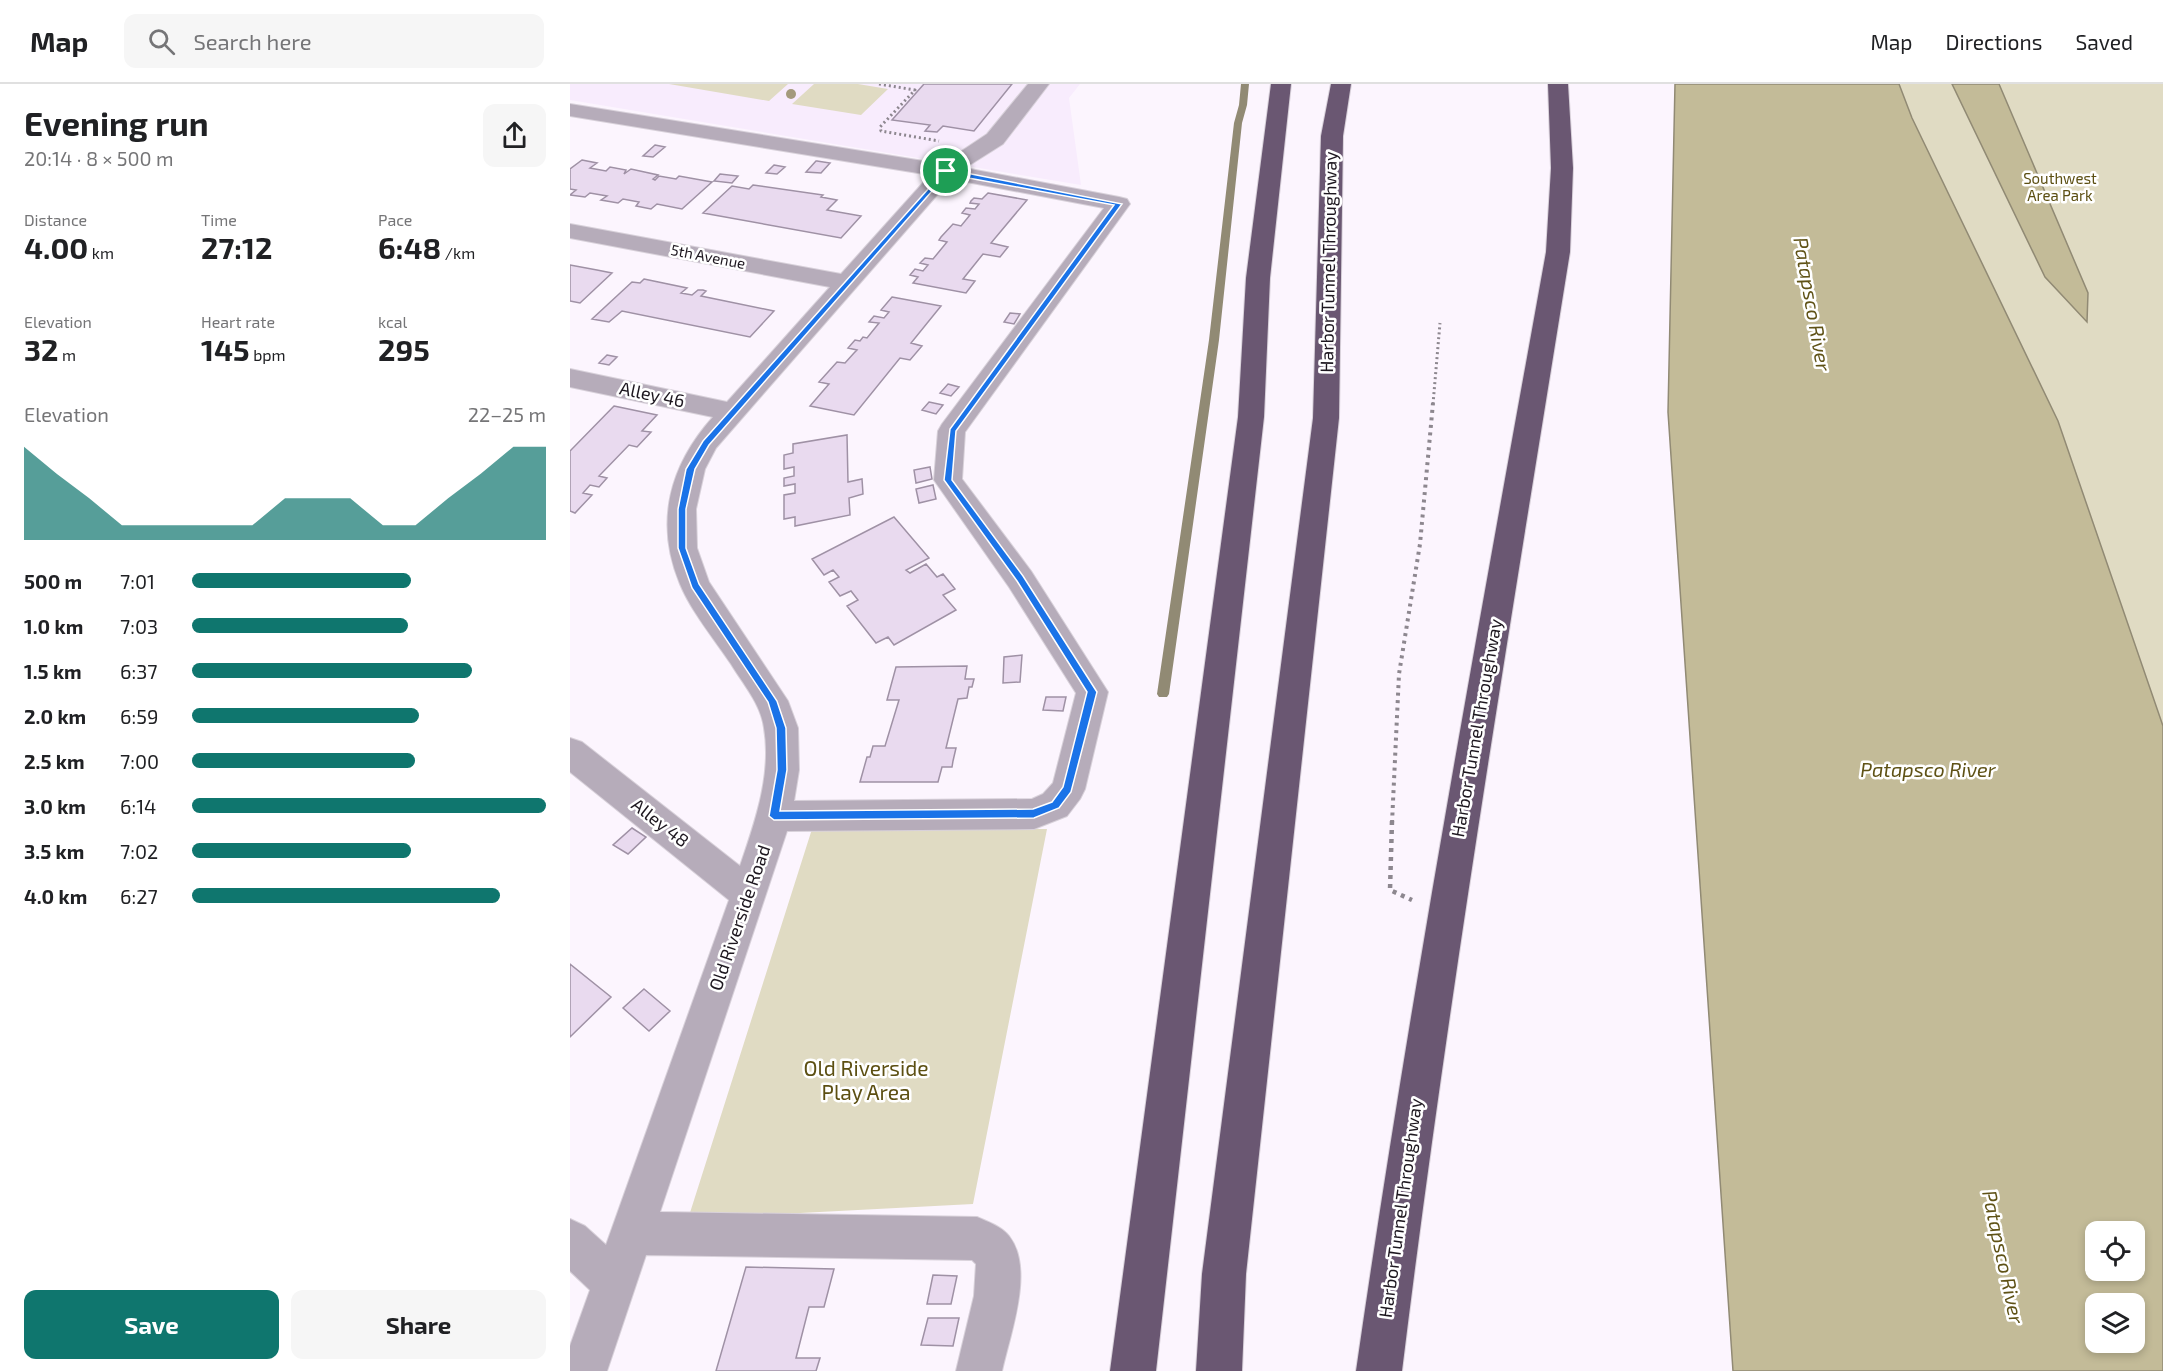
<!DOCTYPE html>
<meta charset="utf-8">
<style>
:root{--surface:#fff;--page:#f6f6f6;--text:#202124;--muted:#757577;--line:#e0e0e0;--accent:#0f766e}
body{margin:0;font-family:"Exo 2",sans-serif;background:var(--page);color:var(--text);height:100vh;display:flex;flex-direction:column;font-size:22px;white-space:nowrap}
*{box-sizing:border-box;margin:0}
p{font-size:20px;color:var(--muted)}
.icon{flex:none;width:33px;height:33px;fill:none;stroke:currentColor;stroke-width:2;stroke-linecap:round;stroke-linejoin:round}
.map{position:relative;flex:1;overflow:hidden}
.side{display:flex;flex-direction:column;background:var(--surface);width:570px}
.side>*{flex:none}
.controls{position:absolute;left:1515px;top:1137px;display:grid;gap:12px}
.controls a{display:grid;place-items:center;width:60px;height:60px;border-radius:12px;background:var(--surface);box-shadow:0 3px 9px #0003;font-size:30px}
.pin{position:absolute;display:grid;place-items:center;width:51px;height:51px;color:#fff;margin:-26px;border:3px solid #fff;border-radius:50%;box-shadow:0 2px 6px #0007}
.round{display:grid;place-items:center;flex:none;width:63px;height:63px;border-radius:12px;background:var(--page)}
.overview{display:flex;align-items:center;justify-content:space-between;height:102px;padding:0 24px}
h1{font-size:33px;font-weight:700;line-height:45px}
.metrics{display:grid;grid-template-columns:repeat(3,1fr);gap:9px;height:102px;padding:6px 24px}
.metrics div{display:grid;align-content:center}
.metrics b{font-size:30px;font-weight:700}
.metrics small{font-size:16px;font-weight:400}
.metrics p{font-size:16px}
.chart{height:168px;padding:12px 24px}
.chart p{display:flex;justify-content:space-between}
.chart svg{width:100%;height:108px;margin-top:6px;fill:var(--accent);opacity:.7}
.primary-button{display:flex;gap:12px;margin-top:auto;padding:12px 24px}
.primary-button a{flex:1;height:69px;border-radius:12px;background:var(--accent);color:#fff;font-size:24px;font-weight:700;line-height:69px;text-align:center}
.primary-button a+a{background:var(--page);color:var(--text)}
ul{padding:0 24px;list-style:none;font-size:20px}
li{display:grid;grid-template-columns:96px 72px 1fr;align-items:center;height:45px}
li i{height:15px;border-radius:8px;background:var(--accent)}
header{display:flex;align-items:center;gap:36px;box-sizing:border-box;height:84px;padding:0 30px;background:var(--surface);border-bottom:2px solid var(--line)}
header strong{font-size:28px}
nav{display:flex;gap:33px;margin-inline-start:auto;font-size:21px}
.search{width:420px;height:54px;background:var(--page);display:flex;align-items:center;gap:15px;box-sizing:border-box;padding:0 21px;border-radius:12px;color:var(--muted);font-size:22px}
main{display:flex;flex:1;min-height:0}
.map>svg:first-child{display:block}
</style>
<header>
<strong>Map</strong>
<div class="search"><svg class="icon" aria-label="search" viewBox="0 0 24 24"><circle cx="10" cy="10" r="6"/><path d="M15 15l6 6"/></svg>Search here</div>
<nav><a>Map</a><a>Directions</a><a>Saved</a></nav>
</header>
<main>
<section class="side">
<div class="overview"><div><h1>Evening run</h1><p>20:14 · 8 × 500 m</p></div><a class="round"><svg class="icon" aria-label="share" viewBox="0 0 24 24"><path d="M12 15V3M7 8l5-5 5 5M5 13v7h14v-7"/></svg></a></div>
<div class="metrics">
<div><p>Distance</p><b>4.00<small> km</small></b></div>
<div><p>Time</p><b>27:12</b></div>
<div><p>Pace</p><b>6:48<small> /km</small></b></div>
</div>
<div class="metrics">
<div><p>Elevation</p><b>32<small> m</small></b></div>
<div><p>Heart rate</p><b>145<small> bpm</small></b></div>
<div><p>kcal</p><b>295</b></div>
</div>
<div class="chart"><p><span>Elevation</span>22–25 m</p>
<svg viewBox="0 0 160 44" preserveAspectRatio="none"><path d="M0 44V6L10 17L20 27L30 38L40 38L50 38L60 38L70 38L80 27L90 27L100 27L110 38L120 38L130 27L140 17L150 6L160 6V44z"/></svg>
</div>
<ul>
<li><b>500 m</b>7:01<i style="width:62%"></i></li>
<li><b>1.0 km</b>7:03<i style="width:61%"></i></li>
<li><b>1.5 km</b>6:37<i style="width:79%"></i></li>
<li><b>2.0 km</b>6:59<i style="width:64%"></i></li>
<li><b>2.5 km</b>7:00<i style="width:63%"></i></li>
<li><b>3.0 km</b>6:14<i style="width:100%"></i></li>
<li><b>3.5 km</b>7:02<i style="width:62%"></i></li>
<li><b>4.0 km</b>6:27<i style="width:87%"></i></li>
</ul>
<div class="primary-button"><a>Save</a><a>Share</a></div>
</section>
<div class="map">
<svg width="1593" height="1287" viewBox="0 0 1593 1287">
<rect width="100%" height="100%" fill="#fcf5fe"/>
<path fill="#f8ecfd" d="M 0,0 L 510,0 L 499,14 L 511,101 L 0,16 Z"/>
<path fill="#e0dbc3" d="M 99,0 L 218,0 L 199,17 Z
M 244,0 L 288,0 L 318,5 L 291,31 L 222,20 Z
M 1329,0 L 1593,0 L 1593,642 L 1488,337 L 1342,34 Z
M 242,745 L 477,745 L 403,1120 L 118,1135 Z"/>
<path fill="#c3bb98" stroke="#918a74" stroke-width="1.5" fill-rule="evenodd" d="M 1105,0 L 1329,0 L 1342,34 L 1488,337 L 1593,642 L 1593,1287 L 1163,1287 L 1098,328 ZM 1526,1148 L 1564,1148 L 1564,1186 L 1526,1186 ZM 1526,1220 L 1564,1220 L 1564,1258 L 1526,1258 Z
M 1382,0 L 1429,0 L 1518,209 L 1517,238 L 1475,193 Z"/>
<g fill="none" stroke-linecap="round" stroke-linejoin="round">
<path fill="#918a74" fill-rule="evenodd" d="M 671,0 L 679,0 L 677,21 L 672,39 L 649,256 L 599,610 L 597,613 L 589,613 L 587,610 L 639,256 L 664,39 L 669,21 Z"/>
</g>
<path fill="#e9daef" stroke="#9f91a5" stroke-width="1.5" d="M 354,0 L 442,0 L 404,47 L 373,42 L 367,48 L 355,47 L 360,41 L 322,36 Z
M 85,61 L 95,63 L 83,73 L 73,72 Z
M 12,76 L 27,79 L 20,84 L 36,87 L 40,83 L 56,86 L 54,90 L 61,85 L 88,91 L 83,95 L 85,96 L 89,92 L 106,95 L 109,92 L 142,98 L 112,125 L 87,120 L 81,125 L 66,122 L 69,118 L 53,115 L 48,119 L 31,116 L 37,112 L 20,109 L 15,113 L 0,111 L 6,106 L 0,105 L 0,85 Z
M 246,77 L 247,77 L 260,79 L 251,89 L 236,88 Z
M 204,81 L 215,83 L 207,90 L 196,89 Z
M 150,90 L 168,92 L 162,99 L 144,97 Z
M 183,101 L 253,111 L 251,113 L 267,116 L 257,126 L 291,132 L 271,154 L 133,129 L 162,102 L 179,105 Z
M 418,109 L 457,116 L 421,159 L 438,163 L 430,173 L 413,170 L 393,195 L 405,197 L 396,209 L 343,199 L 348,193 L 340,191 L 345,185 L 353,187 L 358,181 L 350,179 L 355,174 L 363,175 L 377,158 L 369,156 L 371,153 L 383,140 L 391,142 L 400,131 L 392,129 L 396,124 L 405,125 L 409,120 L 400,119 L 401,117 L 404,114 L 412,115 Z
M 0,181 L 27,186 L 42,189 L 10,219 L 0,217 Z
M 74,195 L 117,204 L 111,209 L 122,211 L 128,206 L 133,206 L 136,207 L 131,212 L 204,227 L 180,253 L 52,227 L 39,238 L 22,235 L 62,198 L 70,199 Z
M 322,213 L 371,222 L 341,259 L 352,262 L 340,276 L 330,274 L 284,331 L 240,322 L 259,300 L 249,298 L 267,278 L 275,279 L 284,269 L 287,266 L 278,264 L 285,256 L 290,257 L 293,253 L 297,254 L 309,239 L 299,238 L 304,232 L 314,234 L 319,228 L 311,226 Z
M 440,229 L 450,230 L 444,240 L 434,238 Z
M 37,271 L 47,273 L 39,281 L 29,279 Z
M 378,300 L 389,303 L 381,312 L 370,309 Z
M 359,318 L 373,321 L 366,330 L 352,326 Z
M 44,322 L 87,331 L 72,347 L 81,348 L 67,363 L 59,361 L 29,392 L 37,394 L 29,403 L 20,401 L 13,409 L 22,411 L 5,429 L 0,427 L 0,367 Z
M 277,351 L 278,398 L 292,395 L 293,410 L 279,414 L 280,431 L 225,442 L 225,433 L 214,435 L 214,411 L 225,409 L 225,400 L 214,402 L 214,394 L 224,392 L 224,383 L 214,385 L 214,371 L 223,369 L 223,360 Z
M 360,383 L 362,395 L 346,399 L 344,386 Z
M 363,401 L 366,415 L 349,419 L 346,405 Z
M 324,433 L 359,474 L 336,486 L 340,489 L 356,480 L 367,493 L 373,490 L 385,505 L 373,511 L 386,526 L 324,561 L 318,553 L 306,559 L 277,522 L 288,516 L 281,507 L 270,512 L 259,498 L 269,493 L 263,486 L 254,491 L 242,475 Z
M 452,571 L 450,598 L 433,599 L 434,573 Z
M 397,582 L 395,595 L 404,595 L 402,603 L 399,603 L 397,614 L 388,615 L 376,664 L 386,664 L 383,677 L 382,683 L 372,683 L 368,698 L 290,698 L 297,673 L 300,673 L 303,662 L 315,662 L 329,616 L 317,616 L 326,583 Z
M 476,613 L 496,613 L 493,627 L 473,626 Z
M 62,744 L 76,753 L 58,770 L 43,761 Z
M 0,880 L 41,913 L 0,953 Z
M 74,905 L 100,927 L 79,947 L 53,924 Z
M 176,1183 L 264,1185 L 254,1223 L 239,1223 L 226,1274 L 250,1274 L 246,1287 L 146,1287 Z
M 363,1191 L 387,1192 L 381,1220 L 357,1220 Z
M 358,1234 L 389,1234 L 383,1262 L 351,1261 Z"/>
<g fill="none" stroke-linecap="round" stroke-linejoin="round">
<g stroke="#d8d1da" stroke-width="2">
<path id="minor" d="M 458,0 L 479,0 L 433,60 L 395,84 L 549,113 L 557,115 L 560,120 L 395,348 L 392,395 L 461,487 L 538,608 L 515,705 L 510,715 L 497,732 L 464,745 L 217,747 L 90,1128 L 407,1133 C 418,1138 431,1142 439,1152 C 465,1185 440,1250 432,1287 L 386,1287 L 404,1212 L 406,1180 L 402,1176 L 76,1171 L 37,1287 L 0,1287 L 0,1262 L 20,1206 L 0,1187 L 0,1135 L 15,1142 L 36,1161 L 159,816 L 0,688 L 0,654 L 12,658 L 170,782 C 185,738 202,690 194,644 C 191,620 173,600 161,580 C 145,556 121,527 110,500 C 84,438 100,381 143,333 L 0,303 L 0,285 L 157,318 L 260,203 L 0,154 L 0,140 L 271,190 L 360,91 L 0,32 L 0,20 L 372,80 L 417,50 ZM 381,95 L 534,124 L 372,340 L 368,347 L 364,396 L 439,503 L 506,609 L 483,699 L 473,710 L 462,715 L 224,717 L 229,686 L 228,644 L 218,617 L 139,498 L 127,464 L 126,425 L 135,385 L 146,364 Z"/>
</g>
<g stroke="#d8d1da" stroke-width="2">
<path id="highway" d="M 701,0 L 721,0 L 700,194 L 694,333 L 586,1287 L 540,1287 L 668,333 L 676,194 Z
M 761,0 L 781,0 L 773,52 L 769,334 L 676,1190 L 672,1287 L 626,1287 L 632,1190 L 743,334 L 751,52 Z
M 978,0 L 998,0 L 1003,84 L 1000,168 C 940,541 878,912 832,1287 L 786,1287 C 840,912 909,540 976,168 L 981,84 Z"/>
</g>
<path stroke="#8d878f" stroke-width="3" stroke-dasharray="2 3" stroke-linecap="butt" d="M 309,0 L 345,6 L 310,43 L 311,47 L 369,57
M 863,320 L 870,239"/>
<path stroke="#8d878f" stroke-width="4" stroke-dasharray="3 4.5" stroke-linecap="butt" d="M 822,739 L 829,590 L 850,460 L 863,319"/>
<path stroke="#8d878f" stroke-width="4.5" stroke-dasharray="4 5" stroke-linecap="butt" d="M 822,737 L 820,806 L 842,816"/>
<use href="#minor" fill="#b6acba" fill-rule="evenodd"/>
<use href="#highway" fill="#6a5772" fill-rule="evenodd"/>
</g>
<circle fill="#a49a7c" cx="221" cy="10" r="5"/>
<path fill="#1a73e8" stroke="#fff" stroke-width="1.5" fill-rule="evenodd" d="M 376,85 L 552,120 L 386,347 L 382,396 L 453,492 L 527,608 L 501,708 L 489,724 L 464,734 L 204,736 L 199,732 L 207,686 L 206,644 L 198,618 L 122,504 L 108,464 L 108,425 L 116,385 L 133,357 ZM 377,90 L 544,121 L 380,345 L 374,396 L 447,497 L 517,608 L 493,703 L 482,718 L 463,725 L 210,727 L 217,686 L 216,644 L 207,617 L 129,500 L 116,464 L 116,425 L 125,385 L 139,361 Z"/>
<g text-anchor="middle" stroke-width="5" stroke-linejoin="round" paint-order="stroke">
<g font-size="15" fill="#5c4f12" stroke="#fff">
<text x="1490" y="100">Southwest<tspan x="1490" dy="17">Area Park</tspan></text>
</g>
<g font-size="15" fill="#1d171f" stroke="#fff">
<text transform="translate(138 173) rotate(11)" y="5">5th Avenue</text>
</g>
<g font-size="18" fill="#1d171f" stroke="#fff">
<text transform="translate(759 178) rotate(-89)" y="6">Harbor Tunnel Throughway</text>
<text transform="translate(82 311) rotate(12)" y="6">Alley 46</text>
<text transform="translate(907 644) rotate(-80)" y="6">Harbor Tunnel Throughway</text>
<text transform="translate(90 739) rotate(38)" y="6">Alley 48</text>
<text transform="translate(170 834) rotate(-71)" y="6">Old Riverside Road</text>
<text transform="translate(831 1124) rotate(-82)" y="6">Harbor Tunnel Throughway</text>
</g>
<g font-size="20" font-style="italic" fill="#5f5216" stroke="#fff">
<text transform="translate(1242 220) rotate(80)" y="7">Patapsco River</text>
<text x="1358" y="693">Patapsco River</text>
<text transform="translate(1433 1173) rotate(78)" y="7">Patapsco River</text>
</g>
<g font-size="21" fill="#5c4f12" stroke="#fff">
<text x="296" y="992">Old Riverside<tspan x="296" dy="24">Play Area</tspan></text>
</g>
</g>
</svg>
<div class="controls">
<a><svg class="icon" aria-label="locate" viewBox="0 0 24 24"><circle cx="12" cy="12" r="6"/><path d="M12 2v4M12 18v4M2 12h4M18 12h4"/></svg></a>
<a><svg class="icon" aria-label="layers" viewBox="0 0 24 24"><path d="M12 4l9 5-9 5-9-5zM3 14l9 5 9-5"/></svg></a>
</div>
<div class="pin" style="left:376px;top:87px;background:#1e9e55"><svg class="icon" aria-label="arrive" viewBox="0 0 24 24"><path d="M6 21V4h12l-3 4 3 4H6"/></svg></div>
</div>
</main>
